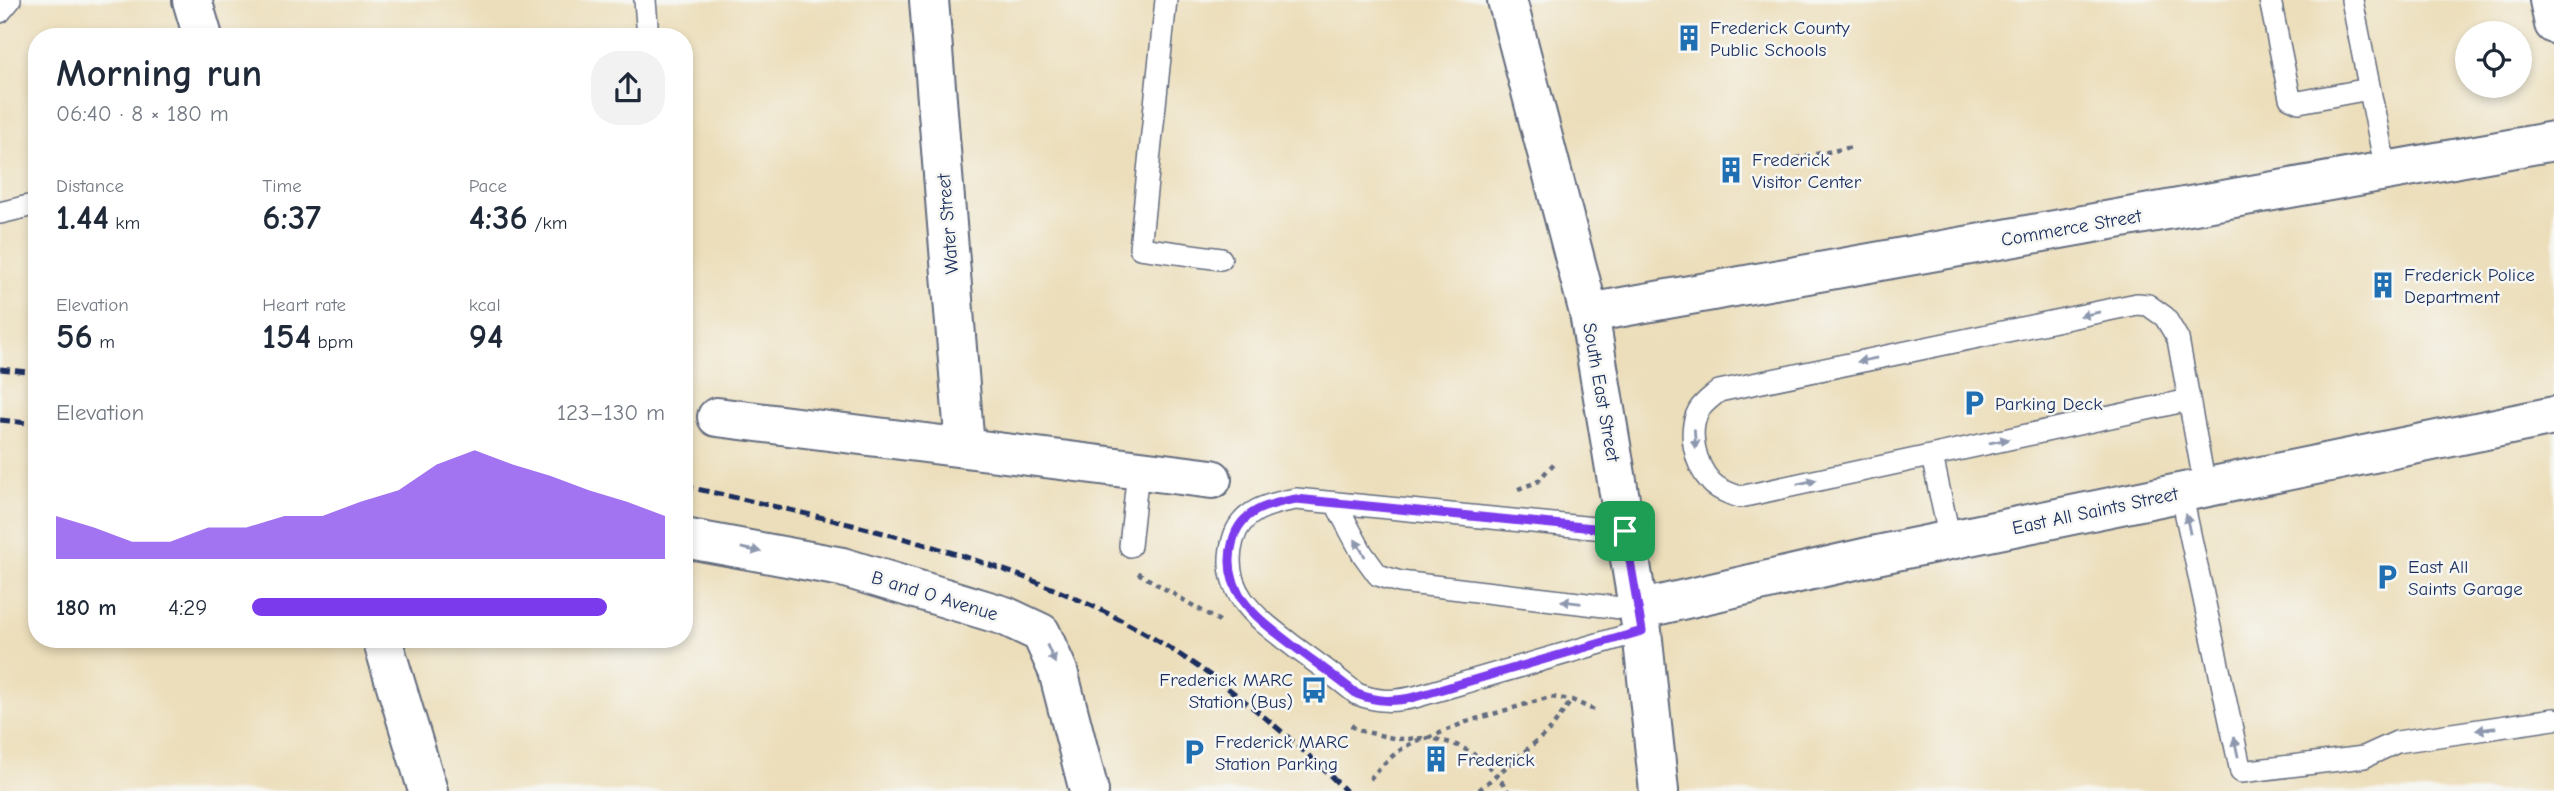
<!DOCTYPE html>
<meta charset="utf-8">
<style>
:root{--surface:#fff;--page:#f2f2f3;--text:#1f2937;--muted:#747a83;--accent:#7c3aed}
body{margin:0;font-family:"Comic Neue",sans-serif;background:var(--page);color:var(--text);height:100vh;display:flex;flex-direction:column;font-size:26px;white-space:nowrap}
*{box-sizing:border-box;margin:0}
p{font-size:23px;color:var(--muted)}
.icon{flex:none;width:38px;height:38px;fill:none;stroke:currentColor;stroke-width:2;stroke-linecap:round;stroke-linejoin:round}
.map{position:relative;flex:1;overflow:hidden}
.panel{position:absolute;left:28px;top:28px;width:665px;height:620px;display:flex;flex-direction:column;background:var(--surface);border-radius:28px;box-shadow:0 4px 10px #0003}
.panel>*{flex:none}
.buttons{position:absolute;left:2455px;top:21px;display:grid;gap:14px}
.buttons a{display:grid;place-items:center;width:77px;height:77px;border-radius:50%;background:var(--surface);box-shadow:0 4px 10px #0003;font-size:35px}
.pin{position:absolute;display:grid;place-items:center;width:60px;height:60px;color:#fff;margin:-30px;border-radius:14px;box-shadow:0 4px 10px #0006}
.round{display:grid;place-items:center;flex:none;width:74px;height:74px;border-radius:28px;background:var(--page)}
.overview{display:flex;align-items:center;justify-content:space-between;height:119px;padding:0 28px}
h1{font-size:38px;font-weight:700;line-height:52px}
.figures{display:grid;grid-template-columns:repeat(3,1fr);gap:10px;height:119px;padding:7px 28px}
.figures div{display:grid;align-content:center}
.figures b{font-size:35px;font-weight:700}
.figures small{font-size:19px;font-weight:400}
.figures p{font-size:19px}
.chart{height:196px;padding:14px 28px}
.chart p{display:flex;justify-content:space-between}
.chart svg{width:100%;height:126px;margin-top:7px;fill:var(--accent);opacity:.7}
ul{padding:0 28px;list-style:none;font-size:23px}
li{display:grid;grid-template-columns:112px 84px 1fr;align-items:center;height:52px}
li i{height:18px;border-radius:9px;background:var(--accent)}
.map>svg:first-child{display:block}
</style>
<div class="map">
<svg width="2554" height="791" viewBox="0 0 2554 791">
<rect width="100%" height="100%" fill="#f6f6f2"/>
<filter id="ink" filterUnits="userSpaceOnUse"><feTurbulence type="fractalNoise" baseFrequency=".0143" numOctaves="2"/><feDisplacementMap in="SourceGraphic" scale="14" xChannelSelector="R" yChannelSelector="G"/><feConvolveMatrix kernelMatrix="1 2 1 2 8 2 1 2 1" color-interpolation-filters="sRGB"/></filter>
<filter id="wash" filterUnits="userSpaceOnUse"><feTurbulence type="fractalNoise" baseFrequency=".00686" numOctaves="4" result="noise"/><feDisplacementMap in="SourceGraphic" scale="28" xChannelSelector="R" yChannelSelector="G"/><feGaussianBlur stdDeviation="1.57" result="paint"/><feColorMatrix in="noise" values="0 0 0 0 0 0 0 0 0 0 0 0 0 0 0 0 0 1.4 0 .05"/><feComposite in="paint" operator="in"/></filter>
<g filter="url(#wash)">
<rect width="100%" height="100%" fill="#ecdeba"/>
</g>
<g filter="url(#ink)">
<g fill="none" stroke-linecap="round" stroke-linejoin="round">
<g stroke="#646c7e" stroke-width="24">
<path id="service" d="M 645,0 L 648,37
M 1166,0 L 1140,248 L 1221,259
M 2270,0 L 2290,98 L 2299,102 L 2369,89
M 2352,0 L 2386,171
M 0,12 L 10,0
M 0,213 L 37,204
M 2189,400 L 1740,497 C 1730,494 1718,490 1711,482 C 1695,465 1687,431 1699,410 C 1704,402 1712,397 1719,391 L 2137,304 L 2148,305 L 2165,317 L 2178,339 L 2205,487
M 1932,456 L 1950,540
M 2181,492 L 2241,772 L 2364,757 L 2397,742 L 2554,719
M 1336,504 L 1362,553 L 1378,575 L 1400,582 L 1638,610
M 1625,531 L 1296,499 C 1269,504 1241,510 1233,540 C 1218,593 1260,620 1296,648 C 1317,663 1337,678 1357,694 C 1378,702 1393,702 1415,697 L 1642,631
M 1130,546 L 1138,470"/>
</g>
<g stroke="#646c7e" stroke-width="42">
<path id="minor" d="M 192,0 L 203,37
M 929,0 L 965,448
M 1589,313 L 2554,141
M 717,417 L 1212,479
M 684,538 L 842,567 L 1005,616 L 1041,633 L 1058,671 L 1089,791
M 1638,610 L 1877,555 L 2554,416
M 382,639 L 428,791"/>
</g>
<g stroke="#646c7e" stroke-width="42">
<path id="tertiary" d="M 2549,0 L 2554,24"/>
</g>
<g stroke="#646c7e" stroke-width="42">
<path id="primary" d="M 1507,0 L 1589,313 L 1642,631 L 1659,791"/>
</g>
<path stroke="#646c7e" stroke-width="4.5" stroke-dasharray="5 5" stroke-linecap="butt" d="M 1786,160 L 1853,147
M 1518,489 L 1537,482 L 1557,460
M 1138,573 L 1221,622
M 1351,725 L 1357,730 L 1397,739 L 1428,738 L 1466,722 L 1550,697 L 1572,700 L 1594,710
M 1370,779 C 1382,764 1407,740 1428,738 C 1431,737 1435,739 1439,740 C 1470,746 1491,765 1508,791
M 1479,790 L 1550,730 L 1572,700"/>
<use href="#service" stroke="#fff" stroke-width="21"/>
<use href="#minor" stroke="#fff" stroke-width="38"/>
<use href="#tertiary" stroke="#fff" stroke-width="38"/>
<use href="#primary" stroke="#fff" stroke-width="38"/>
<path stroke="#1b2f5e" stroke-width="5" stroke-dasharray="10 5" stroke-linecap="butt" d="M 0,369 L 37,373
M 0,420 L 37,424
M 684,486 C 829,519 975,548 1109,614 C 1197,658 1276,722 1346,791"/>
</g>
<defs><path id="oneway-solid" d="M-6-.8H1V-3.2L6.5 0L1 3.2V.8H-6Z" transform="scale(1.75)"/></defs>
<g fill="#8d97ae">
<use href="#oneway-solid" transform="translate(2090 314) rotate(168)"/>
<use href="#oneway-solid" transform="translate(1867 360) rotate(168)"/>
<use href="#oneway-solid" transform="translate(1695 439) rotate(86)"/>
<use href="#oneway-solid" transform="translate(1999 441) rotate(-12)"/>
<use href="#oneway-solid" transform="translate(1807 482) rotate(-12)"/>
<use href="#oneway-solid" transform="translate(2188 524) rotate(-102)"/>
<use href="#oneway-solid" transform="translate(1360 548) rotate(-120)"/>
<use href="#oneway-solid" transform="translate(751 550) rotate(11)"/>
<use href="#oneway-solid" transform="translate(1571 602) rotate(-173)"/>
<use href="#oneway-solid" transform="translate(1051 654) rotate(66)"/>
<use href="#oneway-solid" transform="translate(2486 729) rotate(172)"/>
<use href="#oneway-solid" transform="translate(2236 747) rotate(-102)"/>
</g>
</g>
<g fill="none" stroke-linecap="round" stroke-linejoin="round" filter="url(#ink)">
<g stroke="#fff" stroke-width="14">
<path id="route" d="M 1296,499 L 1625,531 L 1642,631 L 1415,697 C 1393,702 1378,702 1357,694 C 1337,678 1316,663 1296,648 C 1260,620 1218,593 1233,540 C 1241,510 1269,504 1296,499 Z"/>
</g>
<use href="#route" stroke="#7c3aed" stroke-width="9"/>
</g>
<defs>
<g id="building-bare" transform="scale(2.1)"><path d="M-4-6H4V6H1V3H-1V6H-4ZM-2.5-4.3h1.7v1.8h-1.7ZM.8-4.3h1.7v1.8H.8ZM-2.5-1h1.7V.8h-1.7ZM.8-1h1.7V.8H.8Z" fill="#1f6fb2" stroke="#f6f6f2" stroke-width="2.5" paint-order="stroke"/></g>
<g id="parking-bare" transform="scale(2.1)"><path d="M-3.5-5.5H1a3.5 3.5 0 0 1 0 7H-1V5.5H-3.5ZM-1-3.4V-.6H.8a1.4 1.4 0 0 0 0-2.8Z" fill="#1f6fb2" stroke="#f6f6f2" stroke-width="2.5" paint-order="stroke"/></g>
<g id="bus-bare" transform="scale(2.1)"><path d="M-5-6H5V4H4V6H2V4H-2V6H-4V4H-5ZM-3.5-4V0h7V-4ZM-3.5 1.2v1.5H-2V1.2ZM2 1.2v1.5H3.5V1.2Z" fill="#1f6fb2" stroke="#f6f6f2" stroke-width="2.5" paint-order="stroke"/></g>
</defs>
<g fill-rule="evenodd">
<use href="#building-bare" x="1689" y="38"/>
<use href="#building-bare" x="1731" y="170"/>
<use href="#building-bare" x="2383" y="285"/>
<use href="#parking-bare" x="1974" y="403"/>
<use href="#parking-bare" x="2387" y="577"/>
<use href="#bus-bare" x="1314" y="690"/>
<use href="#parking-bare" x="1194" y="752"/>
<use href="#building-bare" x="1436" y="759"/>
</g>
<g text-anchor="middle" stroke-width="5" stroke-linejoin="round" paint-order="stroke">
<g font-size="19" fill="#1b2f5e" stroke="#f6f6f2" text-anchor="start">
<text x="1710" y="34">Frederick County<tspan x="1710" dy="22">Public Schools</tspan></text>
<text x="1752" y="166">Frederick<tspan x="1752" dy="22">Visitor Center</tspan></text>
<text x="2404" y="281">Frederick Police<tspan x="2404" dy="22">Department</tspan></text>
<text x="1995" y="410">Parking Deck</text>
<text x="2408" y="573">East All<tspan x="2408" dy="22">Saints Garage</tspan></text>
<text x="1293" y="686" text-anchor="end">Frederick MARC<tspan x="1293" dy="22">Station (Bus)</tspan></text>
<text x="1215" y="748">Frederick MARC<tspan x="1215" dy="22">Station Parking</tspan></text>
<text x="1457" y="766">Frederick</text>
</g>
<g font-size="19" fill="#1b2f5e" stroke="#f6f6f2">
<text transform="translate(947 224) rotate(-95)" y="7">Water Street</text>
<text transform="translate(2071 227) rotate(-10)" y="7">Commerce Street</text>
<text transform="translate(1602 392) rotate(80)" y="7">South East Street</text>
<text transform="translate(2095 510) rotate(-12)" y="7">East All Saints Street</text>
<text transform="translate(935 595) rotate(17)" y="7">B and O Avenue</text>
</g>
</g>
</svg>
<div class="buttons">
<a><svg class="icon" aria-label="locate" viewBox="0 0 24 24"><circle cx="12" cy="12" r="6"/><path d="M12 2v4M12 18v4M2 12h4M18 12h4"/></svg></a>
</div>
<div class="pin" style="left:1625px;top:531px;background:#1e9e55"><svg class="icon" aria-label="arrive" viewBox="0 0 24 24"><path d="M6 21V4h12l-3 4 3 4H6"/></svg></div>
<section class="panel">
<div class="overview"><div><h1>Morning run</h1><p>06:40 · 8 × 180 m</p></div><a class="round"><svg class="icon" aria-label="share" viewBox="0 0 24 24"><path d="M12 15V3M7 8l5-5 5 5M5 13v7h14v-7"/></svg></a></div>
<div class="figures">
<div><p>Distance</p><b>1.44<small> km</small></b></div>
<div><p>Time</p><b>6:37</b></div>
<div><p>Pace</p><b>4:36<small> /km</small></b></div>
</div>
<div class="figures">
<div><p>Elevation</p><b>56<small> m</small></b></div>
<div><p>Heart rate</p><b>154<small> bpm</small></b></div>
<div><p>kcal</p><b>94</b></div>
</div>
<div class="chart"><p><span>Elevation</span>123–130 m</p>
<svg viewBox="0 0 160 44" preserveAspectRatio="none"><path d="M0 44V29L10 33L20 38L30 38L40 33L50 33L60 29L70 29L80 24L90 20L100 11L110 6L120 11L130 15L140 20L150 24L160 29V44z"/></svg>
</div>
<ul>
<li><b>180 m</b>4:29<i style="width:86%"></i></li>
</ul>
</section>
</div>
